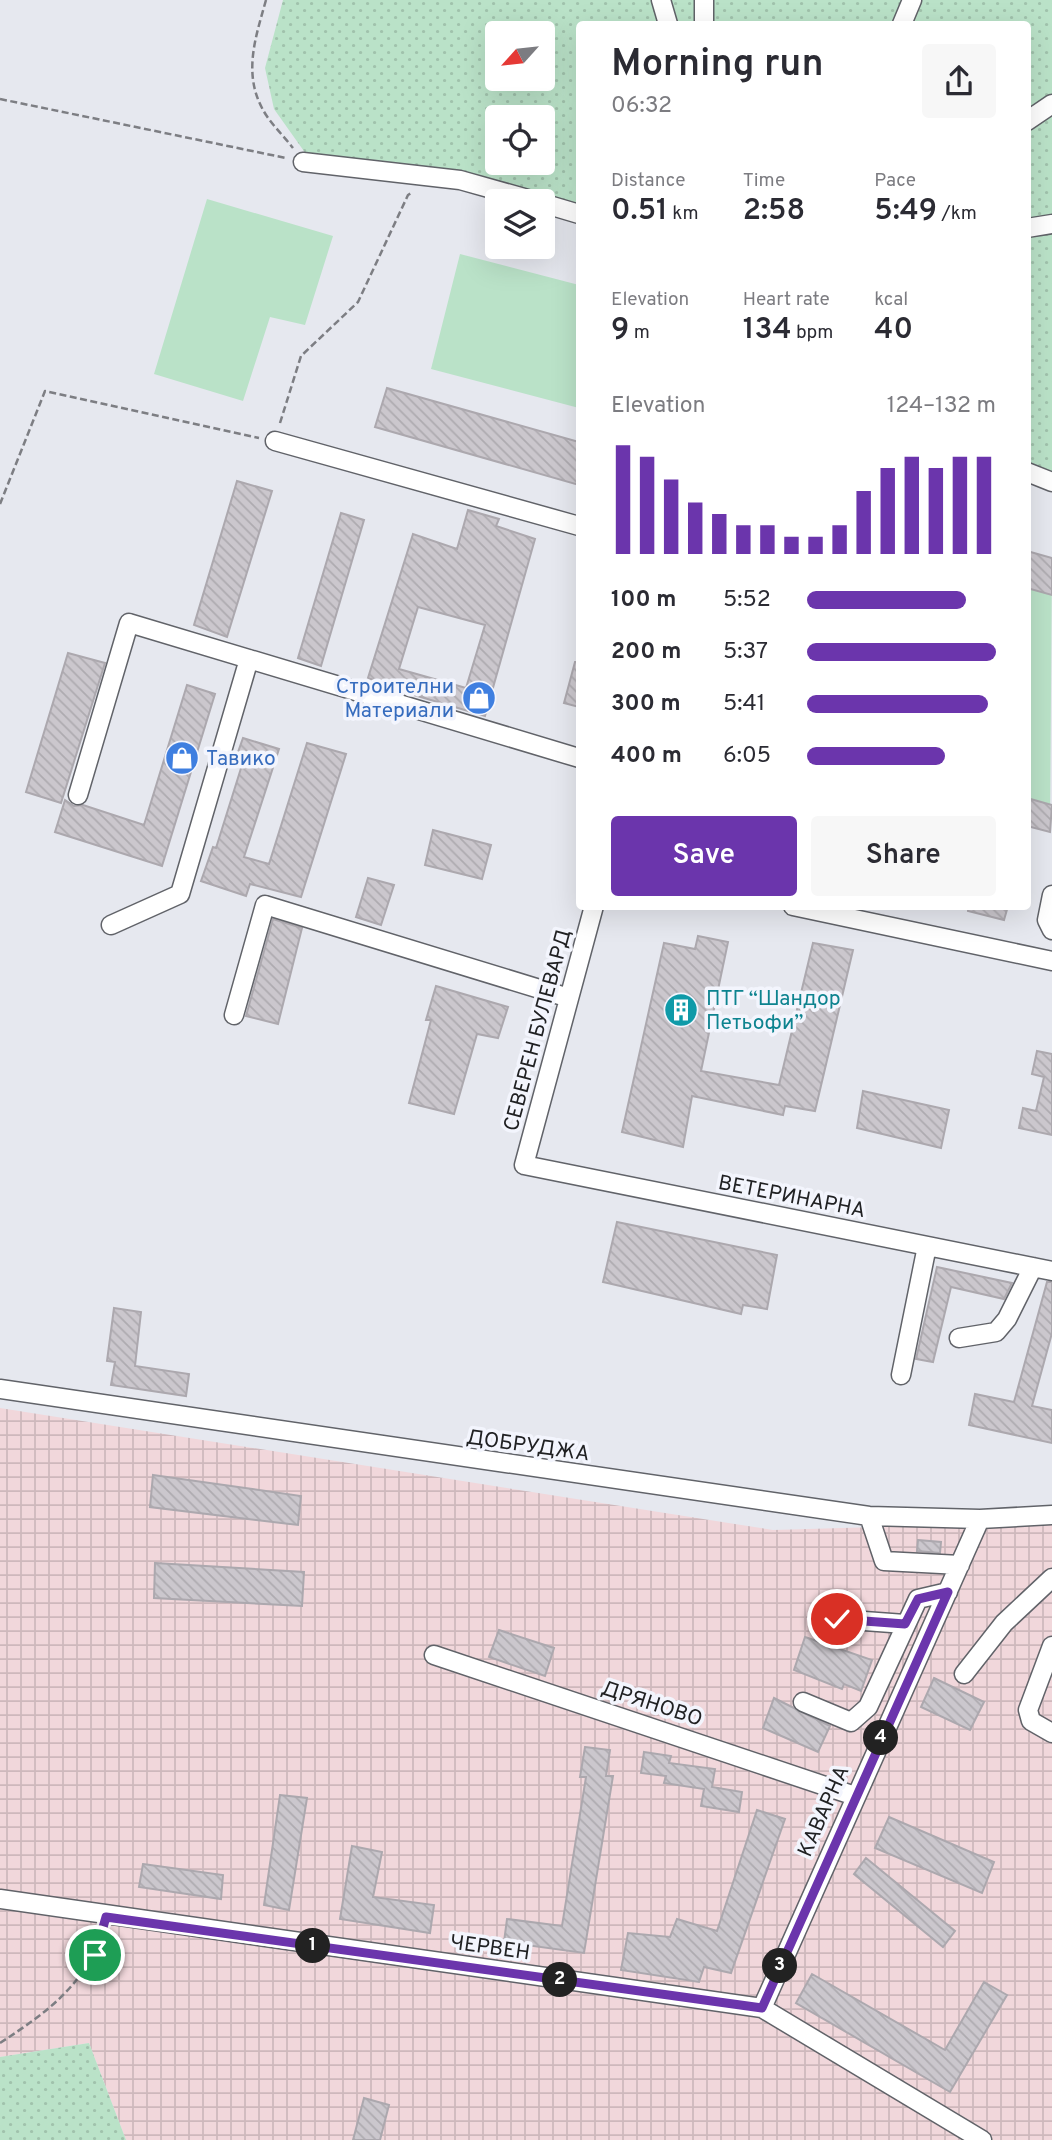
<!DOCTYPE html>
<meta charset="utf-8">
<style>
:root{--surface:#fff;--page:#f7f7f7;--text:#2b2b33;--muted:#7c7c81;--accent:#6b35ac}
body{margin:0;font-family:Overpass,sans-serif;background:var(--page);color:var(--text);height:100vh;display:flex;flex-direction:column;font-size:26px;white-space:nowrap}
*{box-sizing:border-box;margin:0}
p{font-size:23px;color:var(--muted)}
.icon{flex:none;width:38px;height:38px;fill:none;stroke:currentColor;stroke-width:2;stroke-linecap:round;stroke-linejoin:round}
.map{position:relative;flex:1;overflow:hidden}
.sheet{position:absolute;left:576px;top:21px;width:455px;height:889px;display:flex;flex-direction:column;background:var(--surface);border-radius:7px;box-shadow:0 7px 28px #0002}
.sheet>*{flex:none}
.needle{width:46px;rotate:243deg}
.tools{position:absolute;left:485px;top:21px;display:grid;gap:14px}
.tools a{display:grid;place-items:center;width:70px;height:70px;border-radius:7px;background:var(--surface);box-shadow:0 7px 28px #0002;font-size:35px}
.pin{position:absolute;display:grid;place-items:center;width:60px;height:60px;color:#fff;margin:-30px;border:4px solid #fff;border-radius:50%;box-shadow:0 2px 7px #0007}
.km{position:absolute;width:35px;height:35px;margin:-18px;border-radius:50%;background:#222;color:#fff;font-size:19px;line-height:35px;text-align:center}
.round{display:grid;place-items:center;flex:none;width:74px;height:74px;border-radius:7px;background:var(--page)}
.head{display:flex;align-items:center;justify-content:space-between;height:119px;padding:0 35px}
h1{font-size:38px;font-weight:600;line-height:52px}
.metrics{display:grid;grid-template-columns:repeat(3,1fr);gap:10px;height:119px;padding:7px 35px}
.metrics div{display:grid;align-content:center}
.metrics b{font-size:30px;font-weight:600}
.metrics small{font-size:19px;font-weight:400}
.metrics p{font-size:19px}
.chart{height:196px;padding:14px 35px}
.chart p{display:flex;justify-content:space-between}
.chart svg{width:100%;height:126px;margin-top:7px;stroke:var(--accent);stroke-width:6}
.primary-button{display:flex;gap:14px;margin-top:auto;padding:14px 35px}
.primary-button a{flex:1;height:80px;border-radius:7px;background:var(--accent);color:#fff;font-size:28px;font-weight:600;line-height:80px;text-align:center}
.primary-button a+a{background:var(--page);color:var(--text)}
ul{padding:0 35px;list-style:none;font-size:23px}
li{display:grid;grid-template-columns:112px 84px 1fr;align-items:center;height:52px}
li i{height:18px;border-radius:9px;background:var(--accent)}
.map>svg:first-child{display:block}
</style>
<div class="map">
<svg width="1052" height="2140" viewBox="0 0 1052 2140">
<defs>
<pattern id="industrial-grid" width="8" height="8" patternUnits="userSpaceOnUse" patternTransform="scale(1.75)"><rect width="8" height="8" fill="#f1d7db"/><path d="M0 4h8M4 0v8" fill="none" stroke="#ceb8bc"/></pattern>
<pattern id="park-dots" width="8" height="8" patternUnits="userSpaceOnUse" patternTransform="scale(1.75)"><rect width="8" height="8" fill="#bae2c8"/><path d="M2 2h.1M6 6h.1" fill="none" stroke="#a0c2ac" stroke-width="1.8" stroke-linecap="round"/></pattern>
<pattern id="building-back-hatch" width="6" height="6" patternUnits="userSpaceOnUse" patternTransform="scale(1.75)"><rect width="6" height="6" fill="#cbc7cd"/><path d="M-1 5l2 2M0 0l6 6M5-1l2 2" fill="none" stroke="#aeabb0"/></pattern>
</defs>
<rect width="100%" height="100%" fill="#e6e8ef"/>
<path fill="url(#industrial-grid)" d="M 0,1408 L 773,1530 L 1052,1522 L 1052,2140 L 126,2140 L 89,2043 L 0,2057 Z"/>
<path fill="#bae2c8" d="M 207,199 L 333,236 L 305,325 L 270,317 L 243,401 L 154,374 Z
M 460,254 L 579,285 L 579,408 L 431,369 Z
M 1027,551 L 1052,558 L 1050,832 L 1027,826 Z"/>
<path fill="url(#park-dots)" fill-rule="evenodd" d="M 283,0 L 1052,0 L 1052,479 L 1027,470 L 1027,24 L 579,24 L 579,208 L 306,154 L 274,109 L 265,68 ZM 497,33 L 542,33 L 542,79 L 497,79 ZM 497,117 L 542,117 L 542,163 L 497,163 Z
M 89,2043 L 126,2140 L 0,2140 L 0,2057 Z"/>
<path fill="url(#building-back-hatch)" stroke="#aca8ae" stroke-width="2" fill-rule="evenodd" d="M 387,388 L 579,442 L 579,485 L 375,427 Z
M 237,481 L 272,491 L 227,637 L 194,625 Z
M 468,510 L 499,519 L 496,526 L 535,539 L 485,716 L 414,695 L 368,678 L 413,534 L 457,549 ZM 418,607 L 485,625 L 466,688 L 399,669 Z
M 341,513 L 364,520 L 321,666 L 298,658 Z
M 1027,551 L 1052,558 L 1052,595 L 1027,588 Z
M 68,653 L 105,663 L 61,803 L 26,792 Z
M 575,662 L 579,662 L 579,707 L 564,703 Z
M 187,685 L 215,694 L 162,866 L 55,832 L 65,800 L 74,806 L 83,805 L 144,825 Z
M 243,738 L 279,749 L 244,857 L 269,864 L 307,743 L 346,754 L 301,897 L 250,884 L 246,896 L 201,881 L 213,847 L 216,848 L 242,765 L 240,764 L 242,757 L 237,755 Z
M 1027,798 L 1052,805 L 1050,832 L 1027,826 Z
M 433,830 L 491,845 L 482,879 L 425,865 Z
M 368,878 L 394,885 L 381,925 L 356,917 Z
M 968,906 L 1008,906 L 1004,920 L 968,911 Z
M 273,919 L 302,928 L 278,1024 L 246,1016 Z
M 698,936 L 728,942 L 701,1071 L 779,1085 L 813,943 L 853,950 L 815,1111 L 785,1106 L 783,1115 L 692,1096 L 683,1147 L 622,1132 L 664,943 L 695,949 Z
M 436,986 L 508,1007 L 498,1038 L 477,1034 L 454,1114 L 409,1103 L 431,1020 L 426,1020 Z
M 1037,1051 L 1052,1054 L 1052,1135 L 1019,1128 L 1023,1108 L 1036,1111 L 1044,1077 L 1032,1074 Z
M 863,1091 L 949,1110 L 941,1148 L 857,1128 Z
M 617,1222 L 777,1255 L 767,1309 L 743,1305 L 741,1314 L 603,1282 Z
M 937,1267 L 1012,1283 L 1004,1299 L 951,1287 L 933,1362 L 916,1359 Z
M 1047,1282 L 1052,1282 L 1052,1333 L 1032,1406 L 1052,1410 L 1052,1443 L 969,1425 L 975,1394 L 1014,1402 Z
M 114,1308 L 141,1312 L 135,1366 L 189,1374 L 186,1396 L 111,1385 L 115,1362 L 107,1361 Z
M 153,1475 L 301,1496 L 298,1525 L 150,1507 Z
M 918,1540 L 941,1542 L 940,1553 L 917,1551 Z
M 155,1563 L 304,1572 L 302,1606 L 154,1598 Z
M 499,1630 L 554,1648 L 545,1676 L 489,1657 Z
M 805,1637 L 872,1660 L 861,1691 L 844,1684 L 842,1689 L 794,1670 Z
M 934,1678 L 984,1702 L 970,1730 L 921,1707 Z
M 774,1698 L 830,1726 L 818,1752 L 763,1728 Z
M 585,1747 L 610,1750 L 606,1776 L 613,1776 L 584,1953 L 504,1942 L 507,1919 L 562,1926 L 586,1777 L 580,1777 Z
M 644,1752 L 671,1756 L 669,1763 L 715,1769 L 712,1787 L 742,1792 L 739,1812 L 701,1806 L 704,1789 L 664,1783 L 666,1776 L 641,1773 Z
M 280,1795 L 307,1798 L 289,1910 L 264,1905 Z
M 757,1810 L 785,1819 L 731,1973 L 704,1967 L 699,1982 L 621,1970 L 628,1933 L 670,1937 L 677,1919 L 717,1931 Z
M 889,1817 L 994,1862 L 982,1893 L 875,1848 Z
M 352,1846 L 382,1852 L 373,1897 L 434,1905 L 430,1933 L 340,1919 Z
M 866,1858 L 955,1931 L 943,1947 L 854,1874 Z
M 143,1864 L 223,1875 L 221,1899 L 139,1887 Z
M 812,1974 L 945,2050 L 984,1982 L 1007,1995 L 950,2092 L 796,2003 Z
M 364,2098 L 389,2105 L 380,2140 L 353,2140 Z"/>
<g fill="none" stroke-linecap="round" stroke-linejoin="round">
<g stroke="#616369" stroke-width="21">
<path id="minor" d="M 661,0 L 668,24
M 704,24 L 704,0
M 902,24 L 912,0
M 1027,121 L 1052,104
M 303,162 L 460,180 L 535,201
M 542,203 L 579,214
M 1027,228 L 1052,224
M 275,441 L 579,526
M 1027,472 L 1052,482
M 78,795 L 129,623 L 579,758
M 1052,895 L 1047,920 L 1052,930
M 594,906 L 524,1165 L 1052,1271
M 793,906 L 1052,961
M 111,925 L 180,894 L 249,659
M 234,1015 L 265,905 L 569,998
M 959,1338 L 996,1332 L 1007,1319 L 1033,1267
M 901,1375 L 927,1246
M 0,1389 L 869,1516 L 980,1519 L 1052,1515
M 869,1516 L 884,1561 L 960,1565
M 837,1619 L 905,1624
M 1052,1646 L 1028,1710 L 1031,1721 L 1052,1733
M 434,1655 L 855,1796
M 964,1674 L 1004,1623 L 1052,1578
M 803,1702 L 851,1722 L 868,1707 L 918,1599 L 948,1592
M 0,1899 L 762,2008 L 982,2140
M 762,2008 L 980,1519"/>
</g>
<path stroke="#7d7e83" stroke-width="2.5" stroke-dasharray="7 3.5" stroke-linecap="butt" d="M 266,0 C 256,36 243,72 262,108 C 269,122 283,135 293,148
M 0,99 L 286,158
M 280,423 L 301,356 L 358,302 L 408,195 L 413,192
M 0,504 L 45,391 L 259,438
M 0,2043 C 46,2013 86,1985 102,1930"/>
<use href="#minor" stroke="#fff" stroke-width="18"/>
</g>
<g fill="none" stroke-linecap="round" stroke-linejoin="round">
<g stroke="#fff" stroke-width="14">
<path id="route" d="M 95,1955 L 106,1917 L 762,2008 L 948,1592 L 918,1599 L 905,1624 L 837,1619"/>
</g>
<use href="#route" stroke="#6b35ac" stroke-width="9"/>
</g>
<defs>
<g id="shop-disc" transform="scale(1.75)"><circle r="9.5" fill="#3f7fe0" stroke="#f3f5fd"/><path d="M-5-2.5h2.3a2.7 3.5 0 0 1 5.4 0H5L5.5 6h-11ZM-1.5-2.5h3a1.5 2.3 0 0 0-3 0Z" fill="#fff"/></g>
<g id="building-disc" transform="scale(1.75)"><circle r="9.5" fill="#0f9aa8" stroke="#f3f5fd"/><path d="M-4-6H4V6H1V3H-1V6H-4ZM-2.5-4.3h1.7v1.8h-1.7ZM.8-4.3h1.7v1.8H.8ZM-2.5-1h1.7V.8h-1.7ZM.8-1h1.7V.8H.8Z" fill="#fff"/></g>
</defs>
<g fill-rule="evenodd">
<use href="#shop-disc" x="479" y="698"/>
<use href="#shop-disc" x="182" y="758"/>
<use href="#building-disc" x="681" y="1010"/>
</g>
<g text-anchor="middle" stroke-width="7" stroke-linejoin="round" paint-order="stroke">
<g font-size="21" fill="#366cbe" stroke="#f3f5fd" text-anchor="end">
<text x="454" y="693">Строителни<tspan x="454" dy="24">Материали</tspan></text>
<text x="206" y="765" text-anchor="start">Тавико</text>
</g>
<g font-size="21" fill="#0d838f" stroke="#f3f5fd" text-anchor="start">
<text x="706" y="1005">ПТГ “Шандор<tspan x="706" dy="24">Петьофи”</tspan></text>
</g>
<g font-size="21" fill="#202123" stroke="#f3f5fd">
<text transform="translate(537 1030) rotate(-75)" y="7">СЕВЕРЕН БУЛЕВАРД</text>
<text transform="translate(792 1196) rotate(11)" y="7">ВЕТЕРИНАРНА</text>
<text transform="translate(528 1445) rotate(8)" y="7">ДОБРУДЖА</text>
<text transform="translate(652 1703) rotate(18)" y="7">ДРЯНОВО</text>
<text transform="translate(823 1811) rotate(-66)" y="7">КАВАРНА</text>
<text transform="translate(490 1947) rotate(8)" y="7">ЧЕРВЕН</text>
</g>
</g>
</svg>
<div class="tools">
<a><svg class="needle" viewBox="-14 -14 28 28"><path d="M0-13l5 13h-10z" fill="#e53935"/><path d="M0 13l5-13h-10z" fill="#7c7c81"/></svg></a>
<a><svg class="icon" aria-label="locate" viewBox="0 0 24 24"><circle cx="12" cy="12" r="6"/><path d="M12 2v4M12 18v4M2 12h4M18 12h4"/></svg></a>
<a><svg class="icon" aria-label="layers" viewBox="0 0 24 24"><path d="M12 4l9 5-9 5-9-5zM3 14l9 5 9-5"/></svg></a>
</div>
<div class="pin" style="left:95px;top:1955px;background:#1e9e55"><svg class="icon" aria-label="arrive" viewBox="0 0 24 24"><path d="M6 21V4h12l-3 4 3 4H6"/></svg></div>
<div class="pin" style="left:837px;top:1619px;background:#d93025"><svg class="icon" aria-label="check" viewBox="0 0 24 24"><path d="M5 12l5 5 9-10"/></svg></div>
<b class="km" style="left:313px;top:1946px">1</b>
<b class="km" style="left:560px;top:1980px">2</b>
<b class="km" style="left:780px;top:1966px">3</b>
<b class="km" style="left:881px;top:1738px">4</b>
<section class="sheet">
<div class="head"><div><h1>Morning run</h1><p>06:32</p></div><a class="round"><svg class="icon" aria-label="share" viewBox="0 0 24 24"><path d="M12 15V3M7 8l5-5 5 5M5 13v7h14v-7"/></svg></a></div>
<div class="metrics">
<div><p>Distance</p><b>0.51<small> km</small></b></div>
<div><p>Time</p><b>2:58</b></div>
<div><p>Pace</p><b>5:49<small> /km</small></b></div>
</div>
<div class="metrics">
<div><p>Elevation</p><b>9<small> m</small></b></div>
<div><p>Heart rate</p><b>134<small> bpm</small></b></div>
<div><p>kcal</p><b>40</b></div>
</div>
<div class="chart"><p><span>Elevation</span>124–132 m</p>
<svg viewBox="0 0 160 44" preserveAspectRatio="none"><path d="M5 44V6M15 44V10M25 44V18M35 44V26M45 44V30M55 44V34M65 44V34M75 44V38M85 44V38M95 44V34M105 44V22M115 44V14M125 44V10M135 44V14M145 44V10M155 44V10"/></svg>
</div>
<ul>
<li><b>100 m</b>5:52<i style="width:84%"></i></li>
<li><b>200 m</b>5:37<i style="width:100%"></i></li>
<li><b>300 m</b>5:41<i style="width:96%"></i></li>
<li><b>400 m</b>6:05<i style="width:73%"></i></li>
</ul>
<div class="primary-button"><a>Save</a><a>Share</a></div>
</section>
</div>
